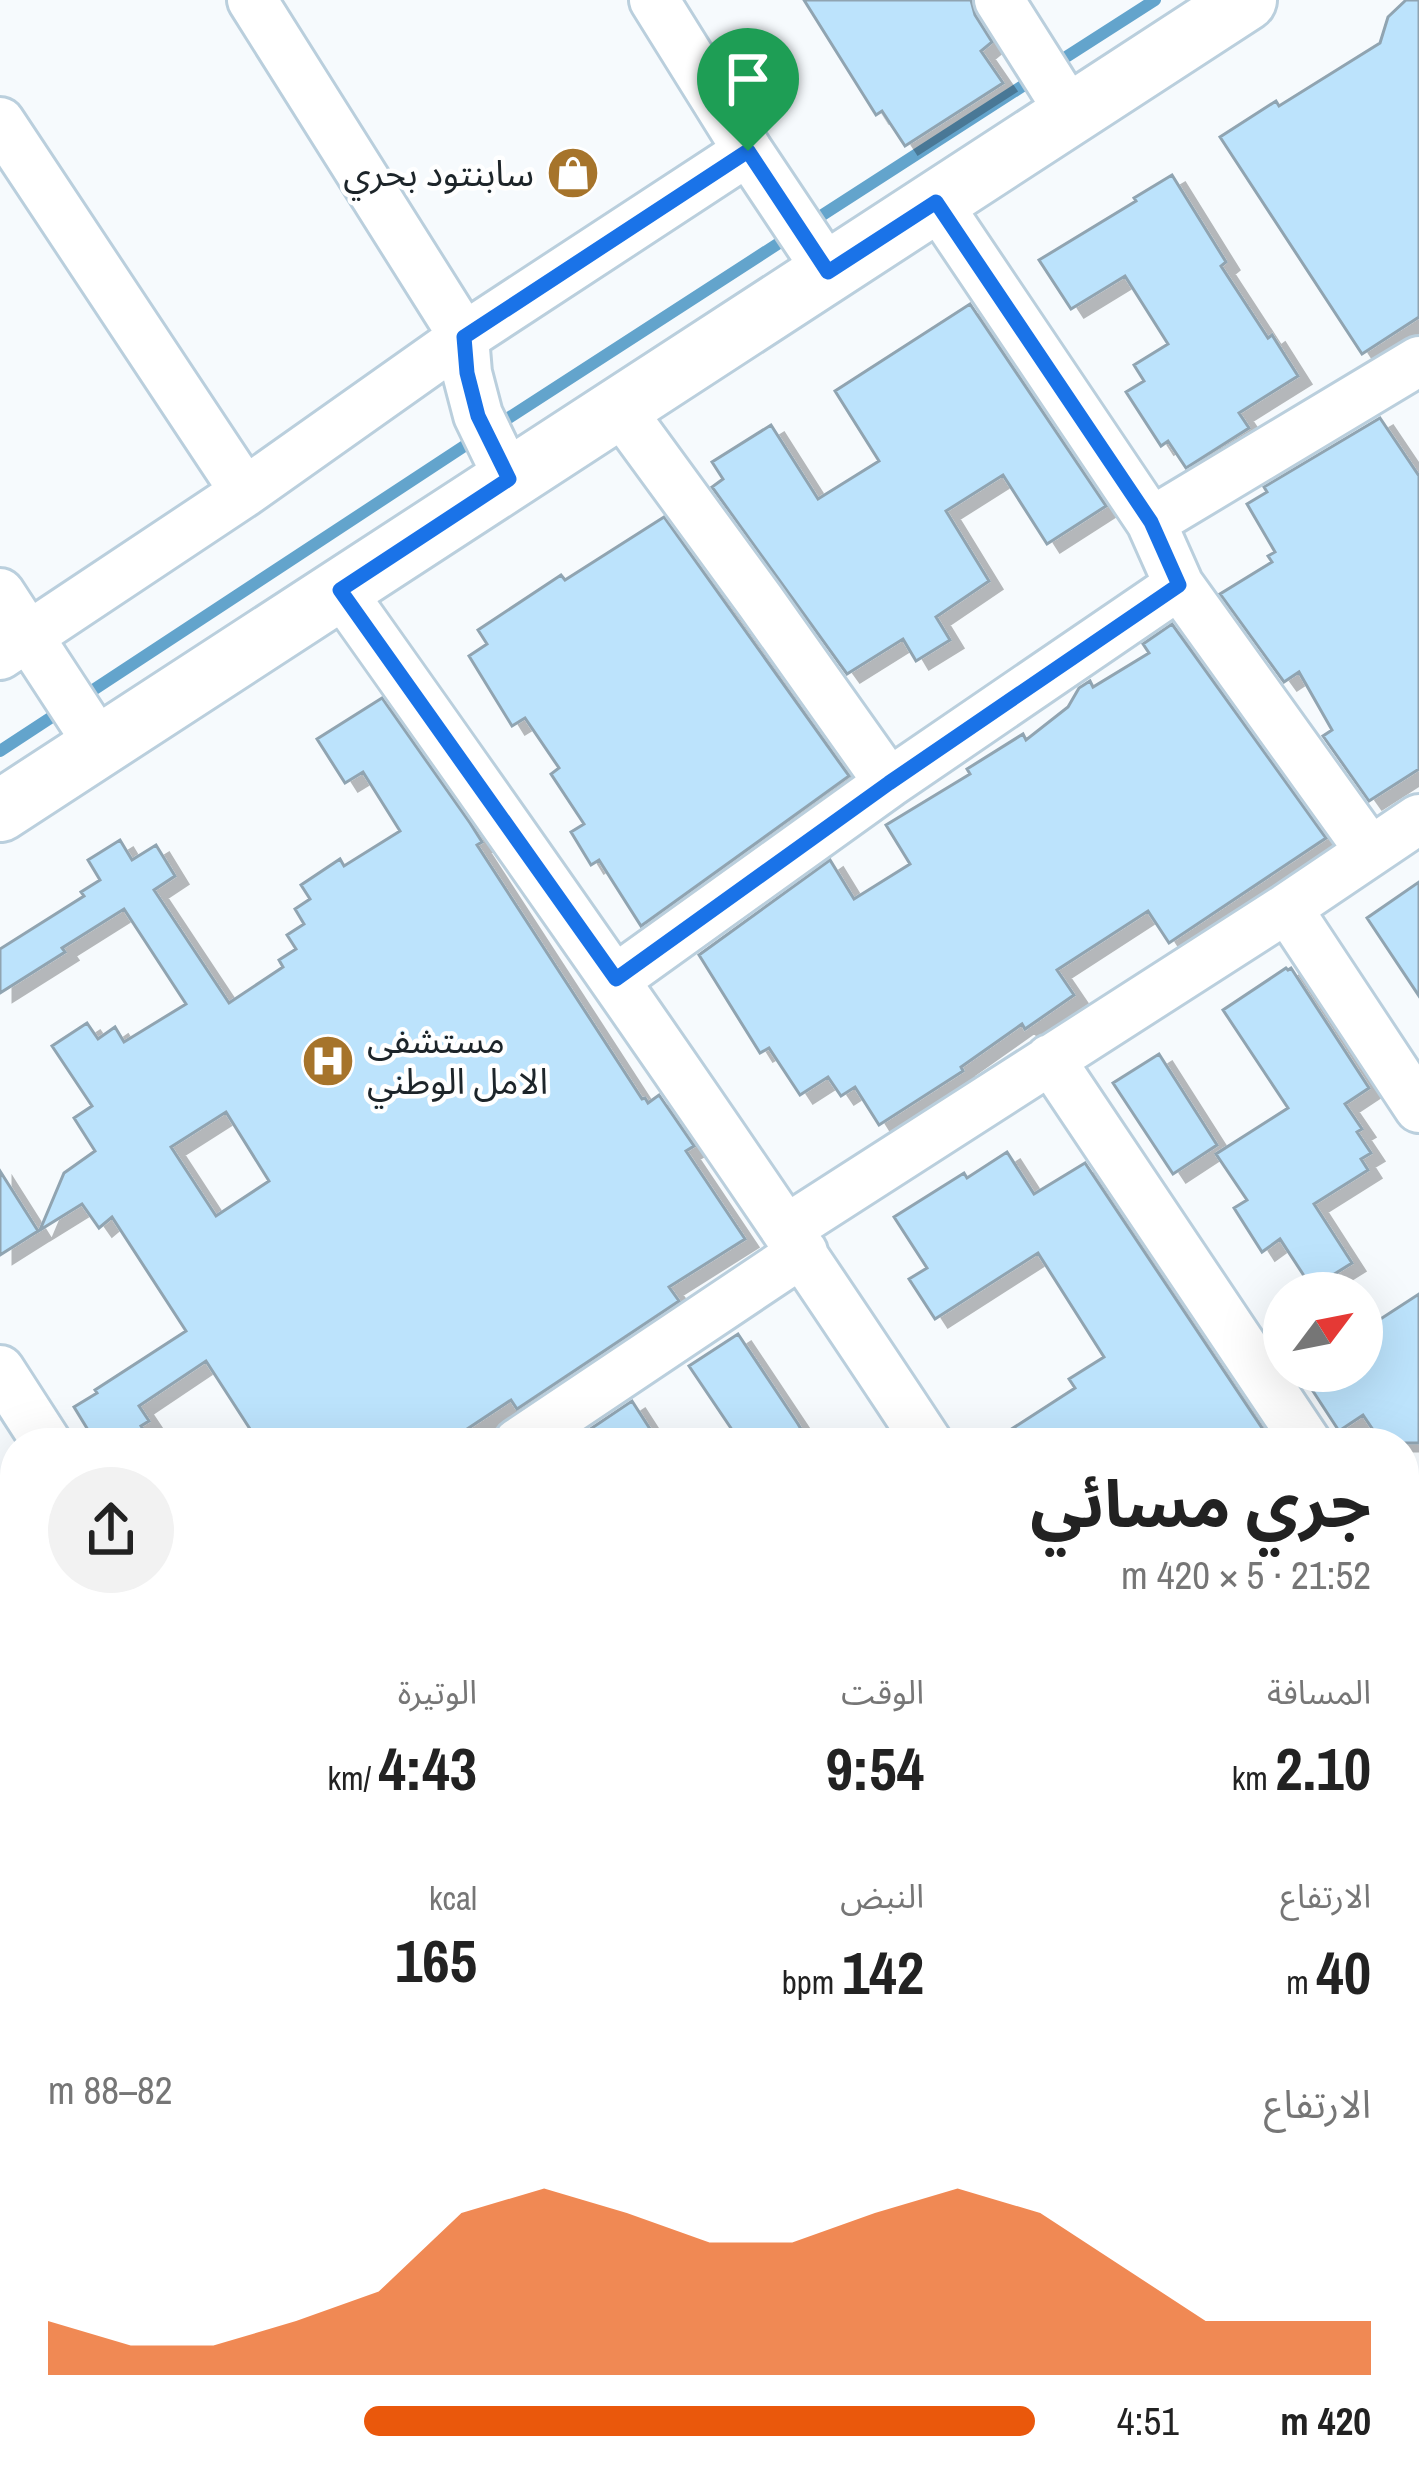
<!DOCTYPE html>
<html lang="ar">
<meta charset="utf-8">
<style>
:root{--surface:#fff;--page:#f2f2f2;--text:#222;--muted:#767676;--accent:#ea580c}
body{margin:0;font-family:"Archivo Narrow","Noto Sans Arabic",sans-serif;background:var(--page);color:var(--text);direction:rtl;height:100vh;display:flex;flex-direction:column;font-size:45px;white-space:nowrap}
*{box-sizing:border-box;margin:0}
p{font-size:39px;color:var(--muted)}
.icon{flex:none;width:66px;height:66px;fill:none;stroke:currentColor;stroke-width:2;stroke-linecap:round;stroke-linejoin:round}
.map{position:relative;flex:1;overflow:hidden;direction:ltr}
.details{position:absolute;left:0px;top:1428px;width:1419px;height:1062px;display:flex;flex-direction:column;background:var(--surface);border-radius:48px 48px 0 0;box-shadow:0 12px 48px #0002;direction:rtl}
.details>*{flex:none}
.needle{width:78px;rotate:58deg}
.fabs{position:absolute;left:1263px;top:1272px;display:grid;gap:24px}
.fabs a{display:grid;place-items:center;width:120px;height:120px;border-radius:50%;background:var(--surface);box-shadow:0 12px 48px #0002;font-size:60px}
.pin{position:absolute;display:grid;place-items:center;width:102px;height:102px;color:#fff;margin:-123px -51px;border-radius:50% 50% 50% 0;rotate:-45deg;box-shadow:0 0 12px #0007}
.pin .icon{rotate:45deg}
.round{display:grid;place-items:center;flex:none;width:126px;height:126px;border-radius:63px;background:var(--page)}
.headline{display:flex;align-items:center;justify-content:space-between;height:204px;padding:0 48px}
h1{font-size:66px;font-weight:700;line-height:90px}
.metrics{display:grid;grid-template-columns:repeat(3,1fr);gap:18px;height:204px;padding:12px 48px}
.metrics div{display:grid;align-content:center}
.metrics b{font-size:60px;font-weight:700}
.metrics small{font-size:33px;font-weight:400}
.metrics p{font-size:33px}
.chart{height:336px;padding:24px 48px}
.chart p{display:flex;justify-content:space-between}
.chart svg{width:100%;height:216px;margin-top:12px;fill:var(--accent);opacity:.7}
ul{padding:0 48px;list-style:none;font-size:39px}
li{display:grid;grid-template-columns:192px 144px 1fr;align-items:center;height:90px}
li i{height:30px;border-radius:15px;background:var(--accent)}
.map>svg:first-child{display:block}
</style>
<div class="map">
<svg width="1419" height="2490" viewBox="0 0 1419 2490">
<defs>
<filter id="shadow"><feDropShadow dx="13" dy="8" stdDeviation="0" flood-color="#0004"/></filter>
</defs>
<rect width="100%" height="100%" fill="#f6fafd"/>
<g fill="none" stroke-linecap="round" stroke-linejoin="round">
<path stroke="#63a4cc" stroke-width="12" d="M 1052,66 L 1155,0
M 810,223 L 1035,78
M 493,428 L 793,234
M 81,698 L 475,439
M 0,751 L 64,709"/>
</g>
<path fill="#bce3fc" stroke="#90a4b1" stroke-width="3" fill-rule="evenodd" filter="url(#shadow)" d="M 804,0 L 971,0 L 975,15 L 992,42 L 981,51 L 1003,83 L 905,146 L 882,111 L 876,115 Z
M 1406,0 L 1419,0 L 1419,317 L 1362,354 L 1220,137 L 1276,101 L 1279,106 L 1380,43 L 1388,17 Z
M 1172,175 L 1226,262 L 1221,266 L 1268,338 L 1272,335 L 1298,376 L 1239,413 L 1249,428 L 1186,468 L 1168,441 L 1161,446 L 1126,392 L 1144,381 L 1134,365 L 1168,344 L 1125,276 L 1071,309 L 1039,260 L 1136,201 L 1134,198 Z
M 970,304 L 1106,506 L 1047,544 L 1003,475 L 946,511 L 989,581 L 936,617 L 950,640 L 916,661 L 903,639 L 847,674 L 712,487 L 723,479 L 712,462 L 771,425 L 818,499 L 879,461 L 835,391 Z
M 1380,418 L 1419,476 L 1419,769 L 1369,801 L 1323,736 L 1332,730 L 1299,672 L 1284,682 L 1220,594 L 1272,562 L 1268,556 L 1275,552 L 1247,504 L 1267,492 L 1264,487 Z
M 664,517 L 849,776 L 641,926 L 599,860 L 591,865 L 571,832 L 584,824 L 551,774 L 559,768 L 525,718 L 512,726 L 469,656 L 487,644 L 478,630 L 561,575 L 565,580 Z
M 1172,624 L 1326,838 L 1169,943 L 1148,911 L 1057,970 L 1074,995 L 1025,1029 L 1022,1024 L 961,1067 L 963,1071 L 879,1125 L 855,1087 L 841,1096 L 828,1077 L 800,1095 L 769,1048 L 760,1053 L 699,955 L 830,860 L 854,899 L 910,864 L 886,825 L 970,774 L 967,769 L 1023,734 L 1026,740 L 1068,707 L 1079,688 L 1090,681 L 1093,687 L 1149,653 L 1143,644 Z
M 382,698 L 470,823 L 482,842 L 477,845 L 642,1099 L 645,1098 L 648,1103 L 659,1095 L 694,1146 L 686,1151 L 745,1239 L 669,1287 L 679,1301 L 517,1409 L 511,1400 L 446,1443 L 259,1443 L 206,1361 L 139,1406 L 149,1421 L 141,1426 L 152,1443 L 96,1443 L 74,1407 L 97,1393 L 95,1390 L 186,1331 L 112,1217 L 99,1228 L 82,1204 L 40,1230 L 64,1173 L 95,1151 L 74,1118 L 92,1106 L 52,1046 L 87,1023 L 98,1039 L 115,1027 L 124,1042 L 186,1004 L 124,909 L 62,948 L 65,952 L 0,993 L 0,949 L 84,896 L 81,892 L 100,880 L 88,860 L 120,840 L 132,860 L 156,845 L 175,876 L 154,890 L 229,1003 L 283,967 L 279,960 L 296,949 L 287,935 L 304,924 L 295,909 L 310,899 L 301,885 L 340,859 L 344,866 L 400,831 L 363,772 L 345,783 L 317,739 ZM 226,1112 L 269,1181 L 216,1216 L 171,1147 Z
M 1419,882 L 1419,996 L 1367,918 Z
M 1286,968 L 1288,970 L 1291,968 L 1369,1088 L 1345,1104 L 1362,1129 L 1357,1132 L 1371,1153 L 1361,1159 L 1368,1170 L 1314,1204 L 1352,1263 L 1312,1288 L 1280,1239 L 1262,1252 L 1234,1208 L 1247,1200 L 1216,1154 L 1288,1108 L 1223,1010 Z
M 1159,1054 L 1217,1145 L 1173,1174 L 1113,1083 Z
M 1007,1152 L 1034,1194 L 1085,1163 L 1272,1443 L 990,1443 L 1075,1388 L 1069,1379 L 1104,1357 L 1038,1253 L 935,1319 L 909,1279 L 927,1268 L 894,1217 L 964,1173 L 967,1178 Z
M 0,1171 L 38,1231 L 0,1255 Z
M 1419,1294 L 1419,1443 L 1382,1443 L 1363,1415 L 1339,1431 L 1307,1382 L 1302,1385 L 1293,1371 L 1362,1371 L 1362,1331 Z
M 738,1334 L 798,1424 L 809,1443 L 741,1443 L 689,1366 Z
M 632,1401 L 659,1443 L 589,1443 L 583,1434 Z"/>
<g fill="none" stroke-linecap="round" stroke-linejoin="round">
<g stroke="#bacfdd" stroke-width="54">
<path id="minor" d="M 252,0 L 464,337 L 467,373 L 478,415 L 509,479
M 654,0 L 748,151 L 828,271
M 999,0 L 1071,114
M 0,122 L 245,492
M 936,202 L 1151,522 L 1179,585 L 1370,851
M 619,408 L 760,601 L 889,783
M 1151,522 L 1419,361
M 340,590 C 540,872 738,1154 928,1443
M 0,593 L 100,746
M 0,655 L 245,492 L 464,337 L 748,151
M 1287,908 L 1419,1108
M 616,979 L 889,783 L 1179,585
M 1050,1059 L 1307,1443
M 787,1229 L 1287,908 L 1419,819
M 0,1370 L 47,1443
M 518,1443 L 803,1252
M 1404,1587 L 1419,1610
M 1404,2157 L 1419,2180
M 0,2404 L 15,2394
M 338,2475 L 348,2490
M 722,2475 L 732,2490
M 1215,2475 L 1225,2490
M 508,2490 L 536,2475"/>
</g>
<g stroke="#bacfdd" stroke-width="66">
<path id="tertiary" d="M 0,811 L 1246,0"/>
</g>
<use href="#minor" stroke="#fff" stroke-width="48"/>
<use href="#tertiary" stroke="#fff" stroke-width="60"/>
</g>
<g fill="none" stroke-linecap="round" stroke-linejoin="round">
<g stroke="#fff" stroke-width="24">
<path id="route" d="M 748,151 L 828,272 L 936,202 L 1151,522 L 1179,585 L 889,783 L 616,979 L 340,590 L 509,479 L 478,416 L 467,373 L 464,337 Z"/>
</g>
<use href="#route" stroke="#1a73e8" stroke-width="15"/>
</g>
<defs>
<g id="shop-disc" transform="scale(2.7)"><circle r="9.5" fill="#a6742b" stroke="#fff"/><path d="M-5-2.5h2.3a2.7 3.5 0 0 1 5.4 0H5L5.5 6h-11ZM-1.5-2.5h3a1.5 2.3 0 0 0-3 0Z" fill="#fff"/></g>
<g id="hospital-disc" transform="scale(2.7)"><circle r="9.5" fill="#a6742b" stroke="#fff"/><path d="M-5-5h3v3.5h4V-5h3V5h-3V1.5h-4V5h-3Z" fill="#fff"/></g>
</defs>
<g fill-rule="evenodd">
<use href="#shop-disc" x="573" y="173"/>
<use href="#hospital-disc" x="328" y="1061"/>
</g>
<g text-anchor="middle" stroke-width="9" stroke-linejoin="round" paint-order="stroke">
<g font-size="36" fill="#1d252a" stroke="#fff" text-anchor="end">
<text x="534" y="186">سابنتود بحري</text>
<text x="367" y="1053" text-anchor="start">مستشفى<tspan x="367" dy="41">الامل الوطني</tspan></text>
</g>
</g>
</svg>
<div class="fabs">
<a><svg class="needle" viewBox="-14 -14 28 28"><path d="M0-13l5 13h-10z" fill="#e53935"/><path d="M0 13l5-13h-10z" fill="#767676"/></svg></a>
</div>
<div class="pin" style="left:748px;top:151px;background:#1e9e55"><svg class="icon" aria-label="arrive" viewBox="0 0 24 24"><path d="M6 21V4h12l-3 4 3 4H6"/></svg></div>
<section class="details">
<div class="headline"><div><h1>جري مسائي</h1><p>21:52 · 5 × 420 m</p></div><a class="round"><svg class="icon" aria-label="share" viewBox="0 0 24 24"><path d="M12 15V3M7 8l5-5 5 5M5 13v7h14v-7"/></svg></a></div>
<div class="metrics">
<div><p>المسافة</p><b>2.10<small> km</small></b></div>
<div><p>الوقت</p><b>9:54</b></div>
<div><p>الوتيرة</p><b>4:43<small> /km</small></b></div>
</div>
<div class="metrics">
<div><p>الارتفاع</p><b>40<small> m</small></b></div>
<div><p>النبض</p><b>142<small> bpm</small></b></div>
<div><p>kcal</p><b>165</b></div>
</div>
<div class="chart"><p><span>الارتفاع</span>82–88 m</p>
<svg viewBox="0 0 160 44" preserveAspectRatio="none"><path d="M0 44V33L10 38L20 38L30 33L40 27L50 11L60 6L70 11L80 17L90 17L100 11L110 6L120 11L130 22L140 33L150 33L160 33V44z"/></svg>
</div>
<ul>
<li><b>420 m</b>4:51<i style="width:68%"></i></li>
</ul>
</section>
</div>
